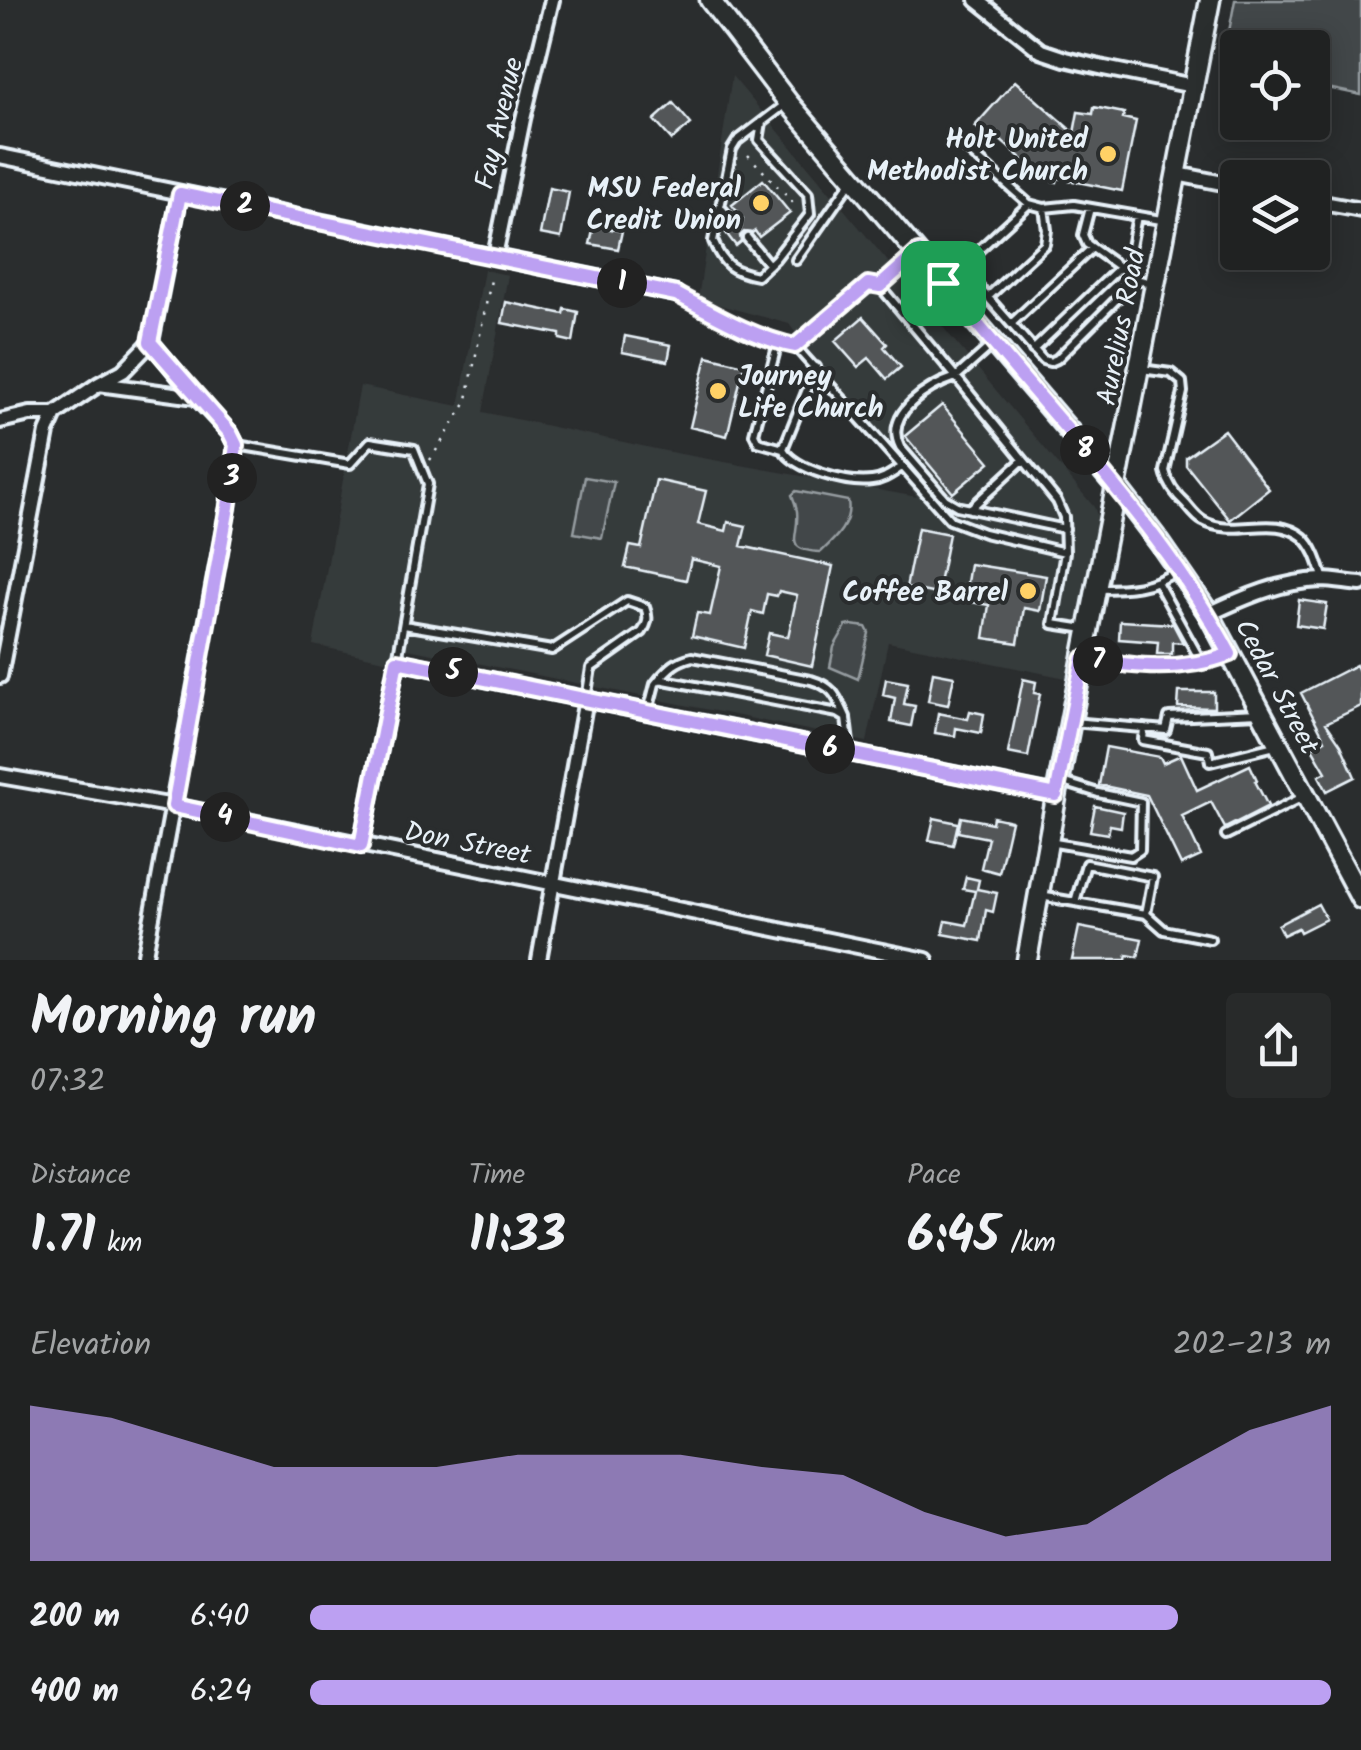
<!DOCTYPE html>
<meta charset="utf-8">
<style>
:root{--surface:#202222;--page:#282a2a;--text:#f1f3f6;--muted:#a2a4a5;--line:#3d3f40;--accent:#bca0f2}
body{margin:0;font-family:Kalam,sans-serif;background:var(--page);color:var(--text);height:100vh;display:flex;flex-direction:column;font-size:38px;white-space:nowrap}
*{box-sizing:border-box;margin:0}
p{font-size:32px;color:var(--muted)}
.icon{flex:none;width:55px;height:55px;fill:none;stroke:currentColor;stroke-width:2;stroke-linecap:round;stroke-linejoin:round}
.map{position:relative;height:960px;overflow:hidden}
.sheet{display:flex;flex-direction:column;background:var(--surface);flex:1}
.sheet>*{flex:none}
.tools{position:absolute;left:1220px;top:30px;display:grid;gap:20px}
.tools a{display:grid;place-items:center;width:110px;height:110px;border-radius:10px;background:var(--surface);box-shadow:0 5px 25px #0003,0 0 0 2px var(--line);font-size:50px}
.pin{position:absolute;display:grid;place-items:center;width:85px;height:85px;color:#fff;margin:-42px;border-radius:20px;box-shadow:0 5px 15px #0006}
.km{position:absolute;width:50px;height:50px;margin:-25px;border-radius:50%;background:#222;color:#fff;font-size:28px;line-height:50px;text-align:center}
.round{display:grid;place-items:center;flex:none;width:105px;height:105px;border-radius:10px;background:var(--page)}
.summary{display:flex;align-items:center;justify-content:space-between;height:170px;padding:0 30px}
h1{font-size:55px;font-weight:800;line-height:75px}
.figures{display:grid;grid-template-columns:repeat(3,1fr);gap:15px;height:170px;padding:10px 30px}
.figures div{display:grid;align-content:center}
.figures b{font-size:50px;font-weight:800}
.figures small{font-size:28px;font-weight:400}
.figures p{font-size:28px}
.chart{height:280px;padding:20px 30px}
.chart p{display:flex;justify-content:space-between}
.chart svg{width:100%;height:180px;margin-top:10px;fill:var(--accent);opacity:.7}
ul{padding:0 30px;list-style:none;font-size:32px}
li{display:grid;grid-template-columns:160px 120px 1fr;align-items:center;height:75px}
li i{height:25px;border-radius:12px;background:var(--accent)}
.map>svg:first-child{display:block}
</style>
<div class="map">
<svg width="1361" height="960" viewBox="0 0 1361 960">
<rect width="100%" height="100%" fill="#2a2d2e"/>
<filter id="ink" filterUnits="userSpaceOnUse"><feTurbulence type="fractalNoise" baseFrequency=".01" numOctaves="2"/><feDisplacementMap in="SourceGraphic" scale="20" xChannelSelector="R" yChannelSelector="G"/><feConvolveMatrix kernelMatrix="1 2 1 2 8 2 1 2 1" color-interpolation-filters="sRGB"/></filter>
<g filter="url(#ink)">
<path fill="#363a3b" d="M 732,76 L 1094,507 L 1098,518 L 1071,679 L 888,642 L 867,742 L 393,646 L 389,661 L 313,645 L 360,386 L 459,406 L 484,270 L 508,275 L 483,412 L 670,452 L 917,497 L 789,324 L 698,299 Z"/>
<path fill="#424648" stroke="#959ca0" stroke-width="2.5" d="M 1235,0 L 1361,0 L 1361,95 L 1313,85 L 1312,48 L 1238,48 L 1237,71 L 1222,68 Z
M 585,477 L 614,482 L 602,538 L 574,533 Z
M 796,491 L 848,501 C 852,523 836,538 821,552 C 781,550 800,537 797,511 C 796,506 794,500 792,495 Z
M 851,625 L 866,627 L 869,633 L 858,679 L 830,667 L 834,647 L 846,626 Z"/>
<path fill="#535759" stroke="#e8f1f8" stroke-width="2.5" d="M 1015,81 L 1074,133 L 1078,112 L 1093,114 L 1094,107 L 1124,113 L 1123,118 L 1136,121 L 1122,191 L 1058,178 L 1057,182 L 1046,180 L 998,138 L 993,143 L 975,126 Z
M 673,103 L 691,124 L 672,140 L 654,120 Z
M 763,180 L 790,213 L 759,237 L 755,231 L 752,233 L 744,232 L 740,236 L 741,242 L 736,246 L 726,233 L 731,229 L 740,231 L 743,219 L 732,205 Z
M 549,188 L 569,192 L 561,238 L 540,234 Z
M 594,226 L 622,231 L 618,249 L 590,244 Z
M 506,302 L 564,314 L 565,309 L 578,312 L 573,342 L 560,339 L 560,334 L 502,323 Z
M 863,317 L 887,344 L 884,347 L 901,367 L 887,379 L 869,358 L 858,367 L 835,341 Z
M 625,336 L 671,345 L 668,361 L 622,352 Z
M 707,356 L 744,365 L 727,436 L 690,427 Z
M 942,405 L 990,462 L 953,493 L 905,436 Z
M 1224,430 L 1269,489 L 1230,520 L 1186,465 L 1186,457 Z
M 656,480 L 706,491 L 698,524 L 726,531 L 728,522 L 746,526 L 741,546 L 833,566 L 812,666 L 764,655 L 769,633 L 788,637 L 797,595 L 779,591 L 777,596 L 767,594 L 763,614 L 752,611 L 744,648 L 692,636 L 697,613 L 710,615 L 721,566 L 691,559 L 686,580 L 625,567 L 630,546 L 641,548 Z
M 918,528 L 949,534 L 937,594 L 906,588 Z
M 970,564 L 1046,576 L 1040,611 L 1024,608 L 1018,643 L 984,638 L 989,605 L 964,601 Z
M 1299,600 L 1327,604 L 1323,629 L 1296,625 Z
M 1120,621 L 1173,624 L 1183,643 L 1172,642 L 1172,654 L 1157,654 L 1158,642 L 1119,639 Z
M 1356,665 L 1361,675 L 1361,706 L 1326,723 L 1341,745 L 1355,777 L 1327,791 L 1319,776 L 1326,772 L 1312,748 L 1325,740 L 1301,693 Z
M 933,672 L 954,676 L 948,705 L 928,701 Z
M 886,679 L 908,683 L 904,704 L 915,706 L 911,726 L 891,722 L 895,698 L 883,695 Z
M 1023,679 L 1036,682 L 1034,693 L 1040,694 L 1028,757 L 1008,753 Z
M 1179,692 L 1214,692 L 1214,708 L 1178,707 Z
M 970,711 L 984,714 L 981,733 L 956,728 L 955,736 L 935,733 L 938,713 L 968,719 Z
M 1106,747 L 1160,757 L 1163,763 L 1181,755 L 1197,790 L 1250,765 L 1257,780 L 1255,781 L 1268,806 L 1225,828 L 1211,802 L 1182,816 L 1201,856 L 1181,865 L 1147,795 L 1099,785 Z
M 1095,806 L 1123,812 L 1121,827 L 1110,825 L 1108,834 L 1090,831 Z
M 961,817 L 992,823 L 993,817 L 1011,821 L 999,873 L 981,868 L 988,838 L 958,832 Z
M 934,818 L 958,823 L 953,845 L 929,840 Z
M 966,877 L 979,880 L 977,889 L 997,893 L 993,912 L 986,910 L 981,941 L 943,934 L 946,921 L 967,925 L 975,891 L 963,889 Z
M 1318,904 L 1326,919 L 1300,932 L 1298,928 L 1283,935 L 1278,925 Z
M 1079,927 L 1142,939 L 1138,957 L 1127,955 L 1126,960 L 1072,960 Z"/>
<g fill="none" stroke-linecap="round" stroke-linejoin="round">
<g stroke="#e8f1f8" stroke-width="14">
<path id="lane" d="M 762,122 L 759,140 L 808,194 L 810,214 L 775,259 L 757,276 C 732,271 723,265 713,241 L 732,149 L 737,141 L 787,103
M 960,143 L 1029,204 L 1044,208 L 1074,205 L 1167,221
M 720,207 L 736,225
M 1090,208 L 1083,235 L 1087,244 L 1136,279 L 1151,283
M 747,238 L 769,265
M 796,260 L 850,183
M 961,267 L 1043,360 L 1050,362 L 1057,359 L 1122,294 L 1131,276
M 1126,273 L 1137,216
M 944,282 L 1029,204
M 880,286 L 956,377 C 929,386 883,413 900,447 L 945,499 L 957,506 L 1065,529
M 677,294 C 715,314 752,337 795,346 L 868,284 L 880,286 L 917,253
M 988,297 L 1045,244 L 1047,230 L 1044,208
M 1011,324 L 1092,248
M 778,342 L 754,434 L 758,442 L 783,449 L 816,367
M 993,344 L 956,377 L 1057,501 L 1064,517 L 1065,552
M 795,346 L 950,520 L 984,533 L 1065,552 L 1053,624 L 1085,629
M 1033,350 L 1119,268
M 1141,369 L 1171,373 L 1182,382 L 1183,392 L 1165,471 C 1168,485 1176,495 1186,504 C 1191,510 1197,518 1203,521 C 1235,539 1273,513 1303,537 C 1315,548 1319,565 1324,580
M 237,445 L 350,464 L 370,442 L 414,449 L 428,484 L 397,661
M 783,449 C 795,470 848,484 872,481 C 884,480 892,473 902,467
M 970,509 L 1023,460
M 1157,582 L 1202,663
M 1098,589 C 1128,589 1151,588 1176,571
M 404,625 L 552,650 L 627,601 L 645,607 C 649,617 648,623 642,632 L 591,668 L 586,699
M 1084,659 C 1134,666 1181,673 1229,654
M 659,679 C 670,667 676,661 692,657 L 811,680 C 834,687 836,696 846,717
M 648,711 L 655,684 L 659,679 L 838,713 L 846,718 L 850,752
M 1072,722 L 1166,730 L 1169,717 L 1259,713
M 1144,728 L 1143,740 L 1208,752 L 1210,762 L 1275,746
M 1226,835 L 1305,796
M 1049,842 L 1131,856 L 1140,850 L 1141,802 L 1098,793 L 1063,782
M 1040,896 L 1146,914 L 1153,877 L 1086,864 L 1075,902
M 1146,914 L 1164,930 L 1210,939"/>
</g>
<g stroke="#e8f1f8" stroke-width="20">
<path id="street" d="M 977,0 L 1041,51 L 1065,59 L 1104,68 L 1193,86
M 0,156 L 676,294
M 1177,174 L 1238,186
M 1312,201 L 1361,210
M 495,256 L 523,119 L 552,0
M 151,342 L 196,397
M 99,384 L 196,397 L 230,433 L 236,445 L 228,507 L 144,960
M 0,421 L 30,414 L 55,414 L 99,384 L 123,371 L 151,342 L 180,193
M 1209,614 C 1245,597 1281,581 1322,580 C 1334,580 1348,583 1361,584
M 0,676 L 47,432 L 55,414
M 0,776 L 174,806 L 926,960
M 361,846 L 397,661 L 1057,795
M 539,960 L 586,699"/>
</g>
<g stroke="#e8f1f8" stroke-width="25">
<path id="secondary" d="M 710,0 L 788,102 L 1117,487 L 1160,543 L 1209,614 L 1361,899
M 1027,960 L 1059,781 L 1210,0"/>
</g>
<path stroke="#e8f1f8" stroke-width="2.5" stroke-dasharray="2.5 8" stroke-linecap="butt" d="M 748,155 L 798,208
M 430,460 L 466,404 L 492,275"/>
<use href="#lane" stroke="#2a2d2e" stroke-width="6"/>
<use href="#street" stroke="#2a2d2e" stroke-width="12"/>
<use href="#secondary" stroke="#2a2d2e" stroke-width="18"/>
</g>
</g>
<g fill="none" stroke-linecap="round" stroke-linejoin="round" filter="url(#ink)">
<g stroke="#fff" stroke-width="20">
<path id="route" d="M 180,194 L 676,294 C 714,314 752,337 795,346 L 868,284 L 880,286 L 918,252 C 968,314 1020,375 1072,435 C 1130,504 1187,573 1230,654 C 1181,673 1133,666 1083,659 L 1056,795 L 397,661 L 361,846 L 174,806 L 228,507 L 236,445 L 230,433 L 150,342 Z"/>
</g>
<use href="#route" stroke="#bca0f2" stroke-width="12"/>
</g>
<g fill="#ffd166" stroke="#2a2d2e" stroke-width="4">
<circle cx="1108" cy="154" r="10"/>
<circle cx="761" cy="203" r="10"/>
<circle cx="718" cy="391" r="10"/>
<circle cx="1028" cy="591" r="10"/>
</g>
<g text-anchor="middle" stroke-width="8" stroke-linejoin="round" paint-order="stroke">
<g font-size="28" fill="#e8f1f8" stroke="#2a2d2e">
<text transform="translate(498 123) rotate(-77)" y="10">Fay Avenue</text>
<text transform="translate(1120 327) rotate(-79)" y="10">Aurelius Road</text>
<text transform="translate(1278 686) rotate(62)" y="10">Cedar Street</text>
<text transform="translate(468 842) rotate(11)" y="10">Don Street</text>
</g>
<g font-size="28" font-weight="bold" fill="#e8f1f8" stroke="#2a2d2e" text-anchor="end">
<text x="1088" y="148">Holt United<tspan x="1088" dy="32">Methodist Church</tspan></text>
<text x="741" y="197">MSU Federal<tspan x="741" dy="32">Credit Union</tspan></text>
<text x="738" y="385" text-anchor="start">Journey<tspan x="738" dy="32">Life Church</tspan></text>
<text x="1008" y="601">Coffee Barrel</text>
</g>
</g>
</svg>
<div class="tools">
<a><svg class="icon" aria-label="locate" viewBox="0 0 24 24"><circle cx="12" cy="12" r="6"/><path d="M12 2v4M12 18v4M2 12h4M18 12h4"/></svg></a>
<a><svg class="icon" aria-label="layers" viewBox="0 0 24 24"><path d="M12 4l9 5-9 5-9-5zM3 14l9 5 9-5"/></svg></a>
</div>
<div class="pin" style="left:943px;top:283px;background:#1e9e55"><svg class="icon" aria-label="arrive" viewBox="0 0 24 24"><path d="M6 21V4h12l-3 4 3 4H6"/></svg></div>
<b class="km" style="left:622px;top:283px">1</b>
<b class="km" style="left:245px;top:206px">2</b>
<b class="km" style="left:232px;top:478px">3</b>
<b class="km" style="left:225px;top:817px">4</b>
<b class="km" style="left:453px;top:672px">5</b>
<b class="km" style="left:830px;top:749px">6</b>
<b class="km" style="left:1098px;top:661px">7</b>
<b class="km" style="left:1085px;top:450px">8</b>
</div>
<section class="sheet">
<div class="summary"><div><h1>Morning run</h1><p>07:32</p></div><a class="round"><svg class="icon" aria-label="share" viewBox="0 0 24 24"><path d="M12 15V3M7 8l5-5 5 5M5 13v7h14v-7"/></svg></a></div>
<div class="figures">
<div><p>Distance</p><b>1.71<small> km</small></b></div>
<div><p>Time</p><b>11:33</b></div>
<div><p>Pace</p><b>6:45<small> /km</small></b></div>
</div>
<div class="chart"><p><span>Elevation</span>202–213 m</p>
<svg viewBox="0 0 160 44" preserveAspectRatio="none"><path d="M0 44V6L10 9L20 15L30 21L40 21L50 21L60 18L70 18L80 18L90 21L100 23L110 32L120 38L130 35L140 23L150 12L160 6V44z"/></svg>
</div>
<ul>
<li><b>200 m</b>6:40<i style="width:85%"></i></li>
<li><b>400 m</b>6:24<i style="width:100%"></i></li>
</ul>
</section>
